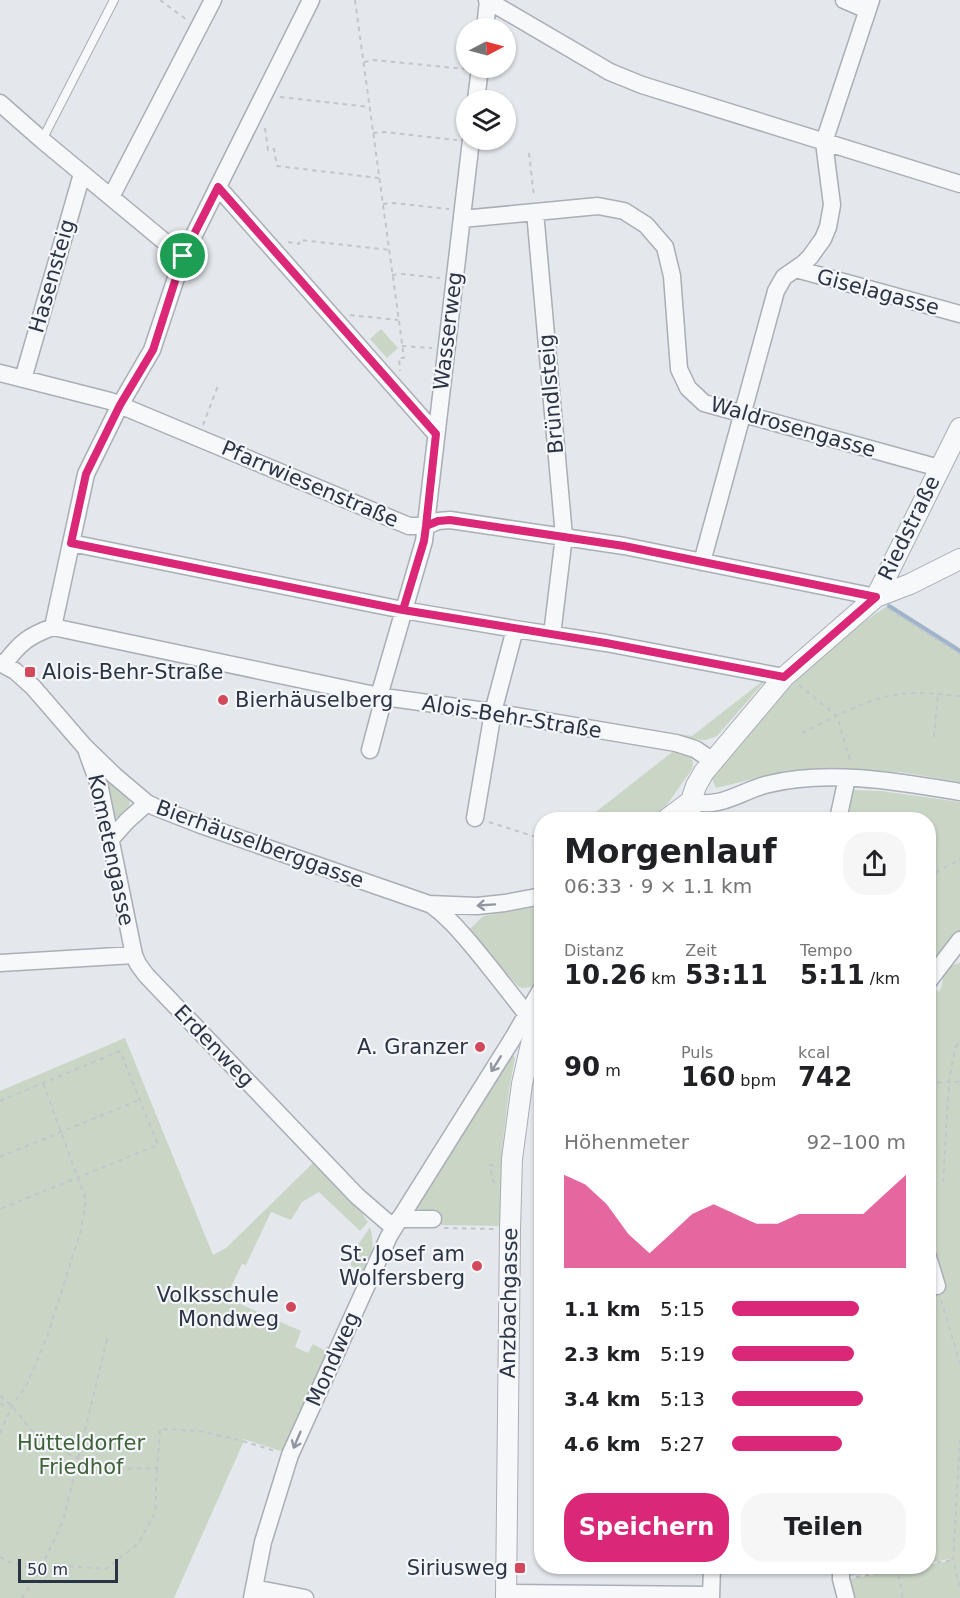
<!DOCTYPE html>
<html lang="de">
<meta charset="utf-8">
<style>
:root{--surface:#fff;--page:#f6f6f6;--text:#202124;--muted:#757577;--accent:#db2777}
body{margin:0;font-family:"DejaVu Sans",sans-serif;background:var(--page);color:var(--text);height:100vh;display:flex;flex-direction:column;font-size:22px;white-space:nowrap}
*{box-sizing:border-box;margin:0}
p{font-size:20px;color:var(--muted)}
.icon{flex:none;width:33px;height:33px;fill:none;stroke:currentColor;stroke-width:2;stroke-linecap:round;stroke-linejoin:round}
.map{position:relative;flex:1;overflow:hidden}
.sheet{position:absolute;left:534px;top:812px;width:402px;height:762px;display:flex;flex-direction:column;background:var(--surface);border-radius:24px;box-shadow:0 2px 4px #0004}
.sheet>*{flex:none}
.needle{width:39px;rotate:84deg}
.buttons{position:absolute;left:456px;top:18px;display:grid;gap:12px}
.buttons a{display:grid;place-items:center;width:60px;height:60px;border-radius:50%;background:var(--surface);box-shadow:0 2px 4px #0004;font-size:30px}
.scale{position:absolute;left:18px;bottom:15px;width:100px;box-sizing:border-box;padding-left:6px;border:3px solid #2b3445;border-top:0;font-size:16px;line-height:21px;white-space:nowrap;color:#2b3445;-webkit-text-stroke:4px #f4f6f9;paint-order:stroke}
.pin{position:absolute;display:grid;place-items:center;width:51px;height:51px;color:#fff;margin:-26px;border:3px solid #fff;border-radius:50%;box-shadow:0 2px 6px #0007}
.round{display:grid;place-items:center;flex:none;width:63px;height:63px;border-radius:24px;background:var(--page)}
.head{display:flex;align-items:center;justify-content:space-between;height:102px;padding:0 30px}
h1{font-size:33px;font-weight:800;line-height:45px}
.stats{display:grid;grid-template-columns:repeat(3,1fr);gap:9px;height:102px;padding:6px 30px}
.stats div{display:grid;align-content:center}
.stats b{font-size:26px;font-weight:800}
.stats small{font-size:16px;font-weight:400}
.stats p{font-size:16px}
.chart{height:168px;padding:12px 30px}
.chart p{display:flex;justify-content:space-between}
.chart svg{width:100%;height:108px;margin-top:6px;fill:var(--accent);opacity:.7}
.button{display:flex;gap:12px;margin-top:auto;padding:12px 30px}
.button a{flex:1;height:69px;border-radius:24px;background:var(--accent);color:#fff;font-size:24px;font-weight:800;line-height:69px;text-align:center}
.button a+a{background:var(--page);color:var(--text)}
ul{padding:0 30px;list-style:none;font-size:20px}
li{display:grid;grid-template-columns:96px 72px 1fr;align-items:center;height:45px}
li i{height:15px;border-radius:8px;background:var(--accent)}
.map>svg:first-child{display:block}
</style>
<div class="map">
<svg width="960" height="1598" viewBox="0 0 960 1598">
<rect width="100%" height="100%" fill="#e4e7ec"/>
<path fill="#c9d6c5" d="M 381,329 L 398,348 L 387,358 L 370,339 Z
M 890,604 L 960,648 L 960,782 L 900,772 L 809,769 L 785,771 L 716,788 L 712,779 L 772,704 L 843,636 Z
M 764,680 L 765,681 L 717,736 L 706,740 L 677,738 L 678,734 L 692,736 Z
M 676,749 C 686,753 696,756 692,769 L 657,819 L 587,819 Z
M 107,780 L 109,780 L 130,799 L 129,807 L 120,817 L 114,817 L 106,781 Z
M 849,790 L 881,791 L 960,802 L 960,935 L 933,967 L 928,966 L 928,819 L 841,819 Z
M 541,906 L 541,974 L 532,987 L 522,988 L 518,986 L 493,959 L 470,929 L 483,916 Z
M 960,963 L 960,1598 L 850,1598 L 845,1580 L 949,1561 L 949,1559 L 929,1563 L 929,1270 L 942,1285 L 928,1243 L 928,989 L 933,986 L 939,992 C 949,975 933,970 960,963 Z
M 125,1038 L 213,1255 L 226,1248 L 314,1162 L 359,1209 L 368,1222 L 360,1231 L 319,1192 L 302,1202 L 291,1220 L 271,1212 L 246,1265 L 242,1264 L 230,1289 L 231,1300 L 301,1331 L 295,1347 L 308,1353 L 313,1344 L 324,1350 L 327,1346 L 330,1348 L 284,1452 L 243,1439 L 243,1443 L 174,1598 L 0,1598 L 0,1091 Z
M 512,1054 L 515,1058 L 509,1090 L 502,1149 L 500,1226 L 441,1225 L 441,1218 L 437,1212 C 430,1212 421,1214 416,1207 Z
M 370,1227 C 377,1251 368,1266 359,1288 L 352,1285 L 359,1270 L 351,1266 L 351,1255 Z
M 846,1566 L 908,1566 L 845,1577 Z"/>
<g fill="none" stroke-linecap="round" stroke-linejoin="round">
<path stroke="#9fb4cc" stroke-width="4" d="M 889,606 L 960,651"/>
<g stroke="#a9aeb7" stroke-width="10">
<path id="service" d="M 42,140 L 114,0"/>
</g>
<g stroke="#a9aeb7" stroke-width="19">
<path id="minor" d="M 487,0 L 610,72 L 642,85 L 960,184
M 844,0 L 867,10
M 485,28 L 488,1
M 476,100 L 480,68
M 0,103 L 42,140 L 183,257
M 218,187 L 436,434
M 111,197 L 213,0
M 535,212 L 564,536 L 552,635
M 462,219 L 598,206 L 624,211 L 646,225 L 665,247 L 672,276 L 679,369 L 688,388 L 704,403 L 939,468
M 796,269 L 960,314
M 0,373 L 110,401 L 409,526 L 426,526 L 438,521 L 450,520 L 624,546 L 876,597
M 23,379 L 82,174
M 71,543 L 403,610 L 515,629 L 606,643 L 784,677
M 702,562 L 776,291 L 784,277 L 804,263 L 810,257 L 823,239 L 828,227 L 832,205 L 824,142 L 871,0
M 53,627 L 86,474 L 120,405 L 152,350 L 183,257 L 311,0
M 0,663 L 15,671 L 33,687 L 84,746 L 115,776 L 147,803 L 155,807 L 201,825 L 429,904 L 477,906 L 505,903 L 542,896
M 4,664 C 20,643 28,636 53,627 L 384,697 L 493,712 L 676,743 L 695,749 L 713,761
M 379,696 L 424,541 L 471,140
M 370,750 L 384,697
M 87,752 L 100,788 L 134,955 L 138,964 L 146,975 L 357,1196 L 394,1228
M 691,801 C 720,810 742,790 769,784 C 829,769 900,782 960,792
M 475,818 L 493,712 L 515,629
M 838,819 L 847,778
M 111,839 L 127,821 L 147,803
M 430,904 C 446,915 458,929 470,943 C 491,968 511,994 531,1020
M 0,963 L 134,955
M 928,982 L 960,940
M 399,1219 L 433,1219
M 928,1257 L 937,1286
M 841,1566 L 841,1579 L 846,1598
M 254,1588 L 305,1598
M 506,1593 L 711,1595
M 252,1598 L 263,1542 L 290,1455 L 389,1236 L 513,1038 L 542,988
M 711,1598 L 712,1566"/>
</g>
<g stroke="#a9aeb7" stroke-width="22">
<path id="tertiary" d="M 876,597 L 960,428
M 667,819 L 691,801
M 690,819 L 691,801 L 696,786 L 704,772 L 784,677 L 876,597 L 910,584 L 960,559
M 506,1598 L 510,1230 L 512,1159 L 522,1084 L 532,1040 L 542,1012"/>
</g>
<path stroke="#c2c5cb" stroke-width="2" stroke-dasharray="4.5 4.5" stroke-linecap="butt" d="M 160,0 L 187,20
M 355,0 L 404,358 L 399,358 L 400,371
M 364,62 L 374,60 L 465,69
M 280,97 L 370,107
M 265,128 L 268,150 L 274,149 L 277,166 L 379,178
M 373,133 L 384,132 L 457,140
M 529,153 L 534,197
M 383,204 L 394,203 L 449,209
M 288,242 L 299,244 L 300,240 L 389,250
M 392,275 L 402,274 L 440,278
M 350,315 L 398,320
M 402,346 L 432,348
M 203,425 L 219,383
M 889,609 L 960,654
M 799,685 L 837,716 L 851,764
M 802,733 C 829,720 864,700 894,695 C 916,691 938,694 960,696
M 934,737 L 938,694
M 489,822 L 542,839
M 928,877 L 960,859
M 928,1083 L 944,1082 L 958,1082 L 960,1080
M 0,1101 L 120,1051 L 158,1145 L 0,1209
M 0,1157 L 139,1100
M 943,1182 L 949,1082 L 955,1048 L 960,1041
M 495,1183 L 493,1181 L 490,1165 L 496,1166
M 444,1228 L 495,1229
M 941,1300 L 960,1363
M 0,1396 L 12,1406 L 39,1440 L 79,1459 L 117,1469 L 157,1468 L 160,1429 L 200,1431 L 243,1441 L 275,1451
M 0,1404 L 9,1406
M 0,1433 L 12,1406 L 27,1384 L 47,1337 L 81,1230 L 86,1200 L 43,1083
M 960,1439 L 953,1560 L 960,1588
M 0,1557 L 9,1562 L 40,1570 L 55,1565 L 106,1569 L 138,1544 L 155,1513 L 157,1468
M 928,1564 L 953,1560
M 897,1566 L 903,1598
M 856,1577 L 919,1566
M 22,1598 L 40,1570 L 63,1521 L 108,1335"/>
<use href="#service" stroke="#f7f8fa" stroke-width="8"/>
<use href="#minor" stroke="#f7f8fa" stroke-width="16"/>
<use href="#tertiary" stroke="#f7f8fa" stroke-width="20"/>
</g>
<defs><path id="oneway-shaft" d="M-6 0H5M1.5-3L5.5 0L1.5 3" fill="none" stroke-width="1.6" stroke-linecap="round" stroke-linejoin="round" transform="scale(1.5)"/></defs>
<g stroke="#9196a0">
<use href="#oneway-shaft" transform="translate(486 905) rotate(176)"/>
<use href="#oneway-shaft" transform="translate(496 1064) rotate(122)"/>
<use href="#oneway-shaft" transform="translate(297 1440) rotate(113)"/>
</g>
<g fill="none" stroke-linecap="round" stroke-linejoin="round">
<g stroke="#fff" stroke-width="12">
<path id="route" d="M 183,256 L 153,350 L 120,405 L 86,474 L 71,543 L 403,610 L 424,541 L 426,526 L 438,521 L 450,520 L 624,546 L 876,597 L 784,677 L 606,643 L 403,610 L 424,541 L 426,526 L 436,434 L 218,187 L 183,256"/>
</g>
<use href="#route" stroke="#db2777" stroke-width="8"/>
</g>
<g fill="#d1495b" stroke="#f4f6f9" stroke-width="2">
<rect x="24" y="666" width="12" height="12" rx="3"/>
<circle cx="223" cy="700" r="6"/>
<circle cx="480" cy="1047" r="6"/>
<circle cx="477" cy="1266" r="6"/>
<circle cx="291" cy="1307" r="6"/>
<rect x="514" y="1562" width="12" height="12" rx="3"/>
</g>
<g text-anchor="middle" stroke-width="4.5" stroke-linejoin="round" paint-order="stroke">
<g font-size="21" fill="#2b3445" stroke="#f4f6f9">
<text transform="translate(52 276) rotate(-74)" y="7">Hasensteig</text>
<text transform="translate(878 292) rotate(15)" y="7">Giselagasse</text>
<text transform="translate(448 331) rotate(-83)" y="7">Wasserweg</text>
<text transform="translate(551 394) rotate(-95)" y="7">Bründlsteig</text>
<text transform="translate(793 427) rotate(16)" y="7">Waldrosengasse</text>
<text transform="translate(310 484) rotate(23)" y="7">Pfarrwiesenstraße</text>
<text transform="translate(909 528) rotate(-64)" y="7">Riedstraße</text>
<text transform="translate(512 717) rotate(9)" y="7">Alois-Behr-Straße</text>
<text transform="translate(260 844) rotate(20)" y="7">Bierhäuselberggasse</text>
<text transform="translate(111 850) rotate(78)" y="7">Kometengasse</text>
<text transform="translate(214 1046) rotate(46)" y="7">Erdenweg</text>
<text transform="translate(509 1303) rotate(-89)" y="7">Anzbachgasse</text>
<text transform="translate(333 1359) rotate(-66)" y="7">Mondweg</text>
</g>
<g font-size="21" fill="#2b3445" stroke="#f4f6f9" text-anchor="end">
<text x="42" y="679" text-anchor="start">Alois-Behr-Straße</text>
<text x="235" y="707" text-anchor="start">Bierhäuselberg</text>
<text x="468" y="1054">A. Granzer</text>
<text x="465" y="1261">St. Josef am<tspan x="465" dy="24">Wolfersberg</tspan></text>
<text x="279" y="1302">Volksschule<tspan x="279" dy="24">Mondweg</tspan></text>
<text x="508" y="1575">Siriusweg</text>
</g>
<g font-size="21" fill="#3f6138" stroke="#f4f6f9">
<text x="81" y="1450">Hütteldorfer<tspan x="81" dy="24">Friedhof</tspan></text>
</g>
</g>
</svg>
<div class="buttons">
<a><svg class="needle" viewBox="-14 -14 28 28"><path d="M0-13l5 13h-10z" fill="#e53935"/><path d="M0 13l5-13h-10z" fill="#757577"/></svg></a>
<a><svg class="icon" aria-label="layers" viewBox="0 0 24 24"><path d="M12 4l9 5-9 5-9-5zM3 14l9 5 9-5"/></svg></a>
</div>
<div class="scale">50 m</div>
<div class="pin" style="left:183px;top:256px;background:#1e9e55"><svg class="icon" aria-label="arrive" viewBox="0 0 24 24"><path d="M6 21V4h12l-3 4 3 4H6"/></svg></div>
<section class="sheet">
<div class="head"><div><h1>Morgenlauf</h1><p>06:33 · 9 × 1.1 km</p></div><a class="round"><svg class="icon" aria-label="share" viewBox="0 0 24 24"><path d="M12 15V3M7 8l5-5 5 5M5 13v7h14v-7"/></svg></a></div>
<div class="stats">
<div><p>Distanz</p><b>10.26<small> km</small></b></div>
<div><p>Zeit</p><b>53:11</b></div>
<div><p>Tempo</p><b>5:11<small> /km</small></b></div>
</div>
<div class="stats">
<div><b>90<small> m</small></b></div>
<div><p>Puls</p><b>160<small> bpm</small></b></div>
<div><p>kcal</p><b>742</b></div>
</div>
<div class="chart"><p><span>Höhenmeter</span>92–100 m</p>
<svg viewBox="0 0 160 44" preserveAspectRatio="none"><path d="M0 44V6L10 10L20 18L30 30L40 38L50 30L60 22L70 18L80 22L90 26L100 26L110 22L120 22L130 22L140 22L150 14L160 6V44z"/></svg>
</div>
<ul>
<li><b>1.1 km</b>5:15<i style="width:73%"></i></li>
<li><b>2.3 km</b>5:19<i style="width:70%"></i></li>
<li><b>3.4 km</b>5:13<i style="width:75%"></i></li>
<li><b>4.6 km</b>5:27<i style="width:63%"></i></li>
</ul>
<div class="button"><a>Speichern</a><a>Teilen</a></div>
</section>
</div>
